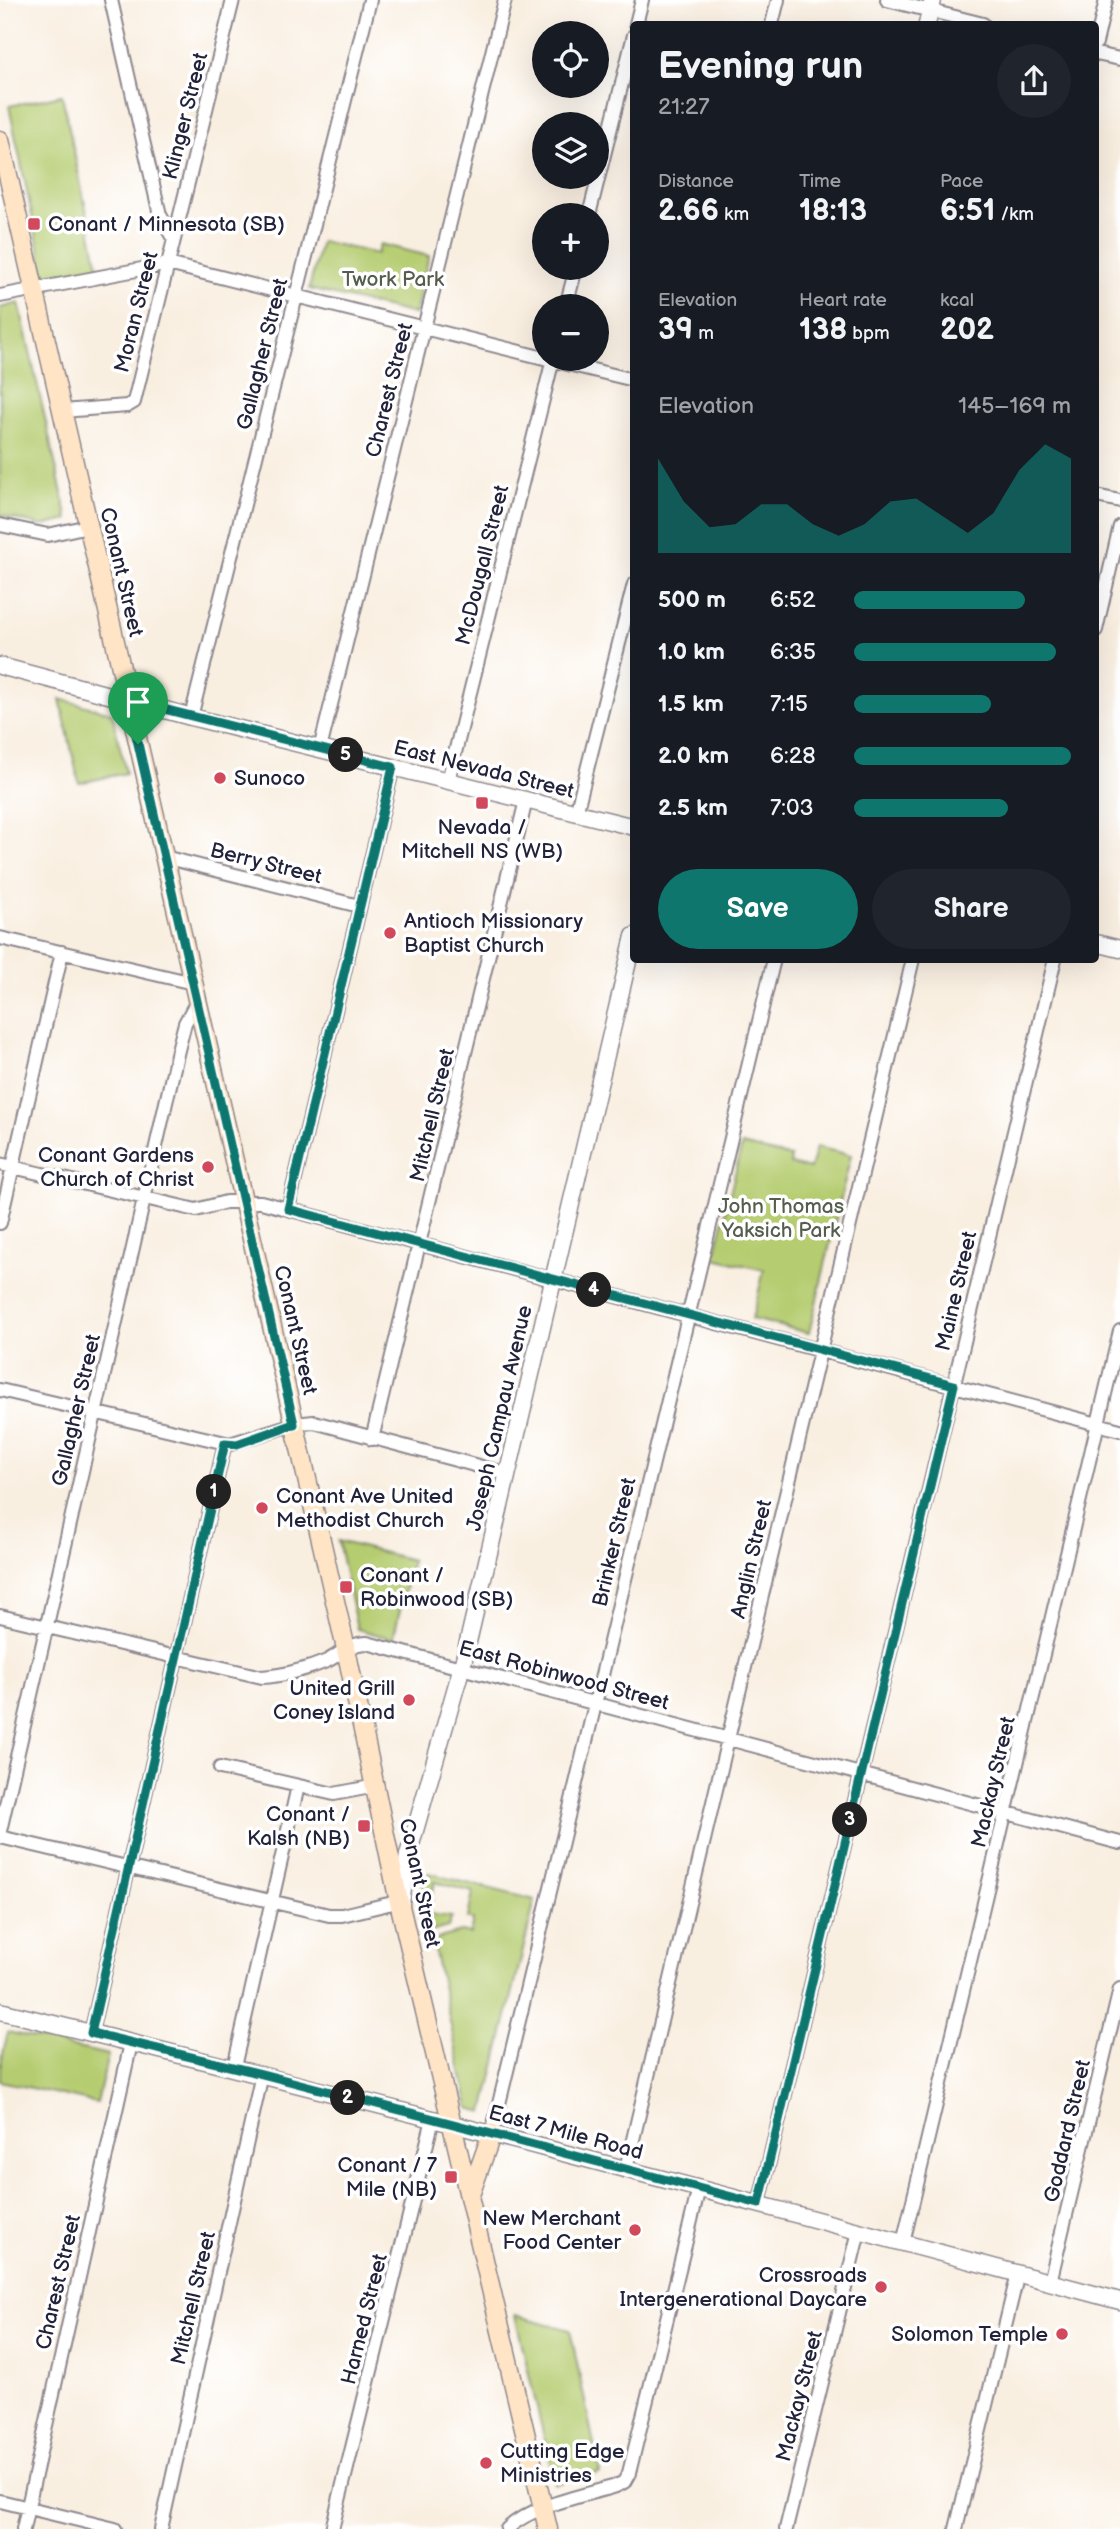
<!DOCTYPE html>
<meta charset="utf-8">
<style>
:root{--surface:#171b24;--page:#20242c;--text:#f1f3f6;--muted:#9ea1a6;--accent:#0f766e}
body{margin:0;font-family:"Balsamiq Sans",sans-serif;background:var(--page);color:var(--text);height:100vh;display:flex;flex-direction:column;font-size:26px;white-space:nowrap}
*{box-sizing:border-box;margin:0}
p{font-size:23px;color:var(--muted)}
.icon{flex:none;width:38px;height:38px;fill:none;stroke:currentColor;stroke-width:2;stroke-linecap:round;stroke-linejoin:round}
.map{position:relative;flex:1;overflow:hidden}
.details{position:absolute;left:630px;top:21px;width:469px;height:942px;display:flex;flex-direction:column;background:var(--surface);border-radius:7px;box-shadow:0 7px 28px #0002}
.details>*{flex:none}
.controls{position:absolute;left:532px;top:21px;display:grid;gap:14px}
.controls a{display:grid;place-items:center;width:77px;height:77px;border-radius:50%;background:var(--surface);box-shadow:0 7px 28px #0002;font-size:35px}
.pin{position:absolute;display:grid;place-items:center;width:60px;height:60px;color:#fff;margin:-72px -30px;border-radius:50% 50% 50% 0;rotate:-45deg;box-shadow:0 0 7px #0007}
.pin .icon{rotate:45deg}
.km{position:absolute;width:35px;height:35px;margin:-18px;border-radius:50%;background:#222;color:#fff;font-size:19px;line-height:35px;text-align:center}
.round{display:grid;place-items:center;flex:none;width:74px;height:74px;border-radius:37px;background:var(--page)}
.overview{display:flex;align-items:center;justify-content:space-between;height:119px;padding:0 28px}
h1{font-size:38px;font-weight:800;line-height:52px}
.stats{display:grid;grid-template-columns:repeat(3,1fr);gap:10px;height:119px;padding:7px 28px}
.stats div{display:grid;align-content:center}
.stats b{font-size:30px;font-weight:800}
.stats small{font-size:19px;font-weight:400}
.stats p{font-size:19px}
.chart{height:196px;padding:14px 28px}
.chart p{display:flex;justify-content:space-between}
.chart svg{width:100%;height:126px;margin-top:7px;fill:var(--accent);opacity:.7}
.button{display:flex;gap:14px;margin-top:auto;padding:14px 28px}
.button a{flex:1;height:80px;border-radius:42px;background:var(--accent);color:#fff;font-size:28px;font-weight:800;line-height:80px;text-align:center}
.button a+a{background:var(--page);color:var(--text)}
ul{padding:0 28px;list-style:none;font-size:23px}
li{display:grid;grid-template-columns:112px 84px 1fr;align-items:center;height:52px}
li i{height:18px;border-radius:9px;background:var(--accent)}
.map>svg:first-child{display:block}
</style>
<div class="map">
<svg width="1120" height="2529" viewBox="0 0 1120 2529">
<rect width="100%" height="100%" fill="#fff"/>
<filter id="ink" filterUnits="userSpaceOnUse"><feTurbulence type="fractalNoise" baseFrequency=".0143" numOctaves="2"/><feDisplacementMap in="SourceGraphic" scale="14" xChannelSelector="R" yChannelSelector="G"/><feConvolveMatrix kernelMatrix="1 2 1 2 8 2 1 2 1" color-interpolation-filters="sRGB"/></filter>
<filter id="wash" filterUnits="userSpaceOnUse"><feTurbulence type="fractalNoise" baseFrequency=".00686" numOctaves="4" result="noise"/><feDisplacementMap in="SourceGraphic" scale="28" xChannelSelector="R" yChannelSelector="G"/><feGaussianBlur stdDeviation="1.57" result="paint"/><feColorMatrix in="noise" values="0 0 0 0 0 0 0 0 0 0 0 0 0 0 0 0 0 1.4 0 .05"/><feComposite in="paint" operator="in"/></filter>
<g filter="url(#wash)">
<rect width="100%" height="100%" fill="#f9efe1"/>
<path fill="#b5cc70" stroke="#6c7756" stroke-width="2" d="M 62,95 L 99,271 L 46,282 L 9,106 Z
M 321,241 L 377,254 L 380,244 L 429,256 L 415,314 L 309,289 Z
M 19,303 L 68,520 L 42,526 L 0,515 L 0,308 Z
M 60,699 L 112,713 L 126,773 L 79,783 Z
M 742,1145 L 791,1157 L 790,1164 L 810,1169 L 816,1147 L 851,1155 L 809,1333 L 752,1319 L 764,1270 L 714,1258 Z
M 338,1541 L 412,1560 L 393,1639 L 357,1629 Z
M 428,1873 L 535,1900 L 484,2112 L 469,2108 L 432,1940 L 461,1932 L 470,1934 L 473,1920 L 468,1918 L 473,1892 L 435,1882 L 428,1914 L 452,1917 L 448,1927 L 430,1932 L 421,1895 Z
M 8,2032 L 108,2055 L 97,2103 L 0,2081 L 0,2067 Z
M 515,2315 L 570,2330 L 600,2473 L 555,2484 Z"/>
</g>
<g filter="url(#ink)">
<g fill="none" stroke-linecap="round" stroke-linejoin="round">
<g stroke="#8e888e" stroke-width="16">
<path id="minor" d="M 111,0 L 160,215 L 174,240
M 887,0 L 983,24
M 636,24 L 642,0
M 772,24 L 778,0
M 1096,43 L 1106,0
M 1096,54 L 1120,59
M 589,215 L 634,35
M 0,296 L 168,264 L 544,358
M 566,306 L 576,268
M 547,359 L 634,380
M 62,411 L 127,406 L 134,402 L 233,0
M 1096,496 L 1120,501
M 0,525 L 48,535 L 88,526
M 1096,630 L 1120,526
M 191,717 L 370,0
M 320,749 L 505,0
M 448,781 L 553,359
M 576,813 L 634,584
M 164,857 L 359,906
M 0,938 L 193,983
M 0,1164 L 196,1210 L 226,1202 L 261,1202 L 1120,1430
M 288,1209 L 393,767
M 0,1223 L 62,952
M 0,1390 L 230,1444 L 294,1424 L 314,1422 L 508,1474
M 372,1439 L 526,800
M 0,1616 L 262,1677 C 282,1676 308,1669 327,1661 C 341,1654 350,1643 367,1643 L 1120,1843
M 220,1768 L 334,1794 L 376,1786
M 0,1831 L 178,1050 L 185,1023 L 197,1001
M 0,1837 L 329,1915 L 342,1915 L 401,1901
M 91,2033 L 225,1443
M 234,2067 L 298,1786
M 492,2133 L 774,959
M 626,2169 L 913,959
M 759,2204 L 1055,959
M 903,2243 L 1120,1331
M 1050,2282 L 1120,1989
M 0,2501 L 115,2529
M 23,2529 L 131,2043
M 161,2529 L 262,2074
M 332,2529 L 433,2119
M 507,2529 C 532,2505 583,2496 616,2486 L 624,2482 L 629,2473 L 699,2188
M 786,2529 L 859,2231
M 956,2529 L 1018,2273"/>
</g>
<g stroke="#8e888e" stroke-width="19">
<path id="tertiary" d="M 927,24 L 933,0
M 0,666 L 191,717 L 634,827
M 1096,943 L 1120,949
M 401,1903 L 408,1855 L 464,1659 L 634,936
M 0,2011 C 375,2101 747,2201 1120,2301"/>
</g>
<g stroke="#8e888e" stroke-width="21">
<path id="secondary" d="M 0,140 L 346,1649 L 399,1902 L 548,2529
M 470,2195 L 492,2133"/>
</g>
<use href="#minor" stroke="#fff" stroke-width="12"/>
<use href="#tertiary" stroke="#fff" stroke-width="16"/>
<use href="#secondary" stroke="#ffe4c6" stroke-width="18"/>
</g>
</g>
<g fill="none" stroke-linecap="round" stroke-linejoin="round" filter="url(#ink)">
<g stroke="#fff" stroke-width="14">
<path id="route" d="M 128,700 L 393,767 L 288,1209 L 954,1385 L 759,2204 L 262,2074 L 91,2033 L 225,1443 L 237,1444 L 294,1424 Z"/>
</g>
<use href="#route" stroke="#0f766e" stroke-width="9"/>
</g>
<g fill="#d1495b" stroke="#fff" stroke-width="2.5">
<rect x="27" y="217" width="14" height="14" rx="3.5"/>
<circle cx="220" cy="778" r="7"/>
<rect x="475" y="796" width="14" height="14" rx="3.5"/>
<circle cx="390" cy="933" r="7"/>
<circle cx="208" cy="1167" r="7"/>
<circle cx="262" cy="1508" r="7"/>
<rect x="339" y="1580" width="14" height="14" rx="3.5"/>
<circle cx="409" cy="1700" r="7"/>
<rect x="357" y="1819" width="14" height="14" rx="3.5"/>
<rect x="444" y="2170" width="14" height="14" rx="3.5"/>
<circle cx="635" cy="2230" r="7"/>
<circle cx="881" cy="2287" r="7"/>
<circle cx="1062" cy="2334" r="7"/>
<circle cx="486" cy="2463" r="7"/>
</g>
<g text-anchor="middle" stroke-width="7" stroke-linejoin="round" paint-order="stroke">
<g font-size="21" fill="#22223b" stroke="#fff">
<text transform="translate(185 116) rotate(-76)" y="7">Klinger Street</text>
<text transform="translate(136 312) rotate(-76)" y="7">Moran Street</text>
<text transform="translate(262 354) rotate(-76)" y="7">Gallagher Street</text>
<text transform="translate(389 390) rotate(-76)" y="7">Charest Street</text>
<text transform="translate(482 565) rotate(-76)" y="7">McDougall Street</text>
<text transform="translate(122 572) rotate(77)" y="7">Conant Street</text>
<text transform="translate(484 769) rotate(14)" y="7">East Nevada Street</text>
<text transform="translate(266 863) rotate(14)" y="7">Berry Street</text>
<text transform="translate(432 1115) rotate(-77)" y="7">Mitchell Street</text>
<text transform="translate(956 1291) rotate(-77)" y="7">Maine Street</text>
<text transform="translate(296 1330) rotate(77)" y="7">Conant Street</text>
<text transform="translate(76 1410) rotate(-77)" y="7">Gallagher Street</text>
<text transform="translate(499 1418) rotate(-77)" y="7">Joseph Campau Avenue</text>
<text transform="translate(614 1542) rotate(-77)" y="7">Brinker Street</text>
<text transform="translate(751 1559) rotate(-77)" y="7">Anglin Street</text>
<text transform="translate(564 1675) rotate(15)" y="7">East Robinwood Street</text>
<text transform="translate(993 1782) rotate(-77)" y="7">Mackay Street</text>
<text transform="translate(420 1883) rotate(78)" y="7">Conant Street</text>
<text transform="translate(1067 2131) rotate(-77)" y="7">Goddard Street</text>
<text transform="translate(566 2132) rotate(15)" y="7">East 7 Mile Road</text>
<text transform="translate(58 2282) rotate(-77)" y="7">Charest Street</text>
<text transform="translate(193 2298) rotate(-77)" y="7">Mitchell Street</text>
<text transform="translate(364 2319) rotate(-76)" y="7">Harned Street</text>
<text transform="translate(799 2396) rotate(-76)" y="7">Mackay Street</text>
</g>
<g font-size="21" fill="#22223b" stroke="#fff" text-anchor="end">
<text x="48" y="231" text-anchor="start">Conant / Minnesota (SB)</text>
<text x="234" y="785" text-anchor="start">Sunoco</text>
<text x="482" y="834" text-anchor="middle">Nevada /<tspan x="482" dy="24">Mitchell NS (WB)</tspan></text>
<text x="404" y="928" text-anchor="start">Antioch Missionary<tspan x="404" dy="24">Baptist Church</tspan></text>
<text x="194" y="1162">Conant Gardens<tspan x="194" dy="24">Church of Christ</tspan></text>
<text x="276" y="1503" text-anchor="start">Conant Ave United<tspan x="276" dy="24">Methodist Church</tspan></text>
<text x="360" y="1582" text-anchor="start">Conant /<tspan x="360" dy="24">Robinwood (SB)</tspan></text>
<text x="395" y="1695">United Grill<tspan x="395" dy="24">Coney Island</tspan></text>
<text x="350" y="1821">Conant /<tspan x="350" dy="24">Kalsh (NB)</tspan></text>
<text x="437" y="2172">Conant / 7<tspan x="437" dy="24">Mile (NB)</tspan></text>
<text x="621" y="2225">New Merchant<tspan x="621" dy="24">Food Center</tspan></text>
<text x="867" y="2282">Crossroads<tspan x="867" dy="24">Intergenerational Daycare</tspan></text>
<text x="1048" y="2341">Solomon Temple</text>
<text x="500" y="2458" text-anchor="start">Cutting Edge<tspan x="500" dy="24">Ministries</tspan></text>
</g>
<g font-size="21" fill="#555e4e" stroke="#fff">
<text x="393" y="286">Twork Park</text>
<text x="781" y="1213">John Thomas<tspan x="781" dy="24">Yaksich Park</tspan></text>
</g>
</g>
</svg>
<div class="controls">
<a><svg class="icon" aria-label="locate" viewBox="0 0 24 24"><circle cx="12" cy="12" r="6"/><path d="M12 2v4M12 18v4M2 12h4M18 12h4"/></svg></a>
<a><svg class="icon" aria-label="layers" viewBox="0 0 24 24"><path d="M12 4l9 5-9 5-9-5zM3 14l9 5 9-5"/></svg></a>
<a>+</a>
<a>−</a>
</div>
<div class="pin" style="left:138px;top:744px;background:#1e9e55"><svg class="icon" aria-label="arrive" viewBox="0 0 24 24"><path d="M6 21V4h12l-3 4 3 4H6"/></svg></div>
<b class="km" style="left:214px;top:1492px">1</b>
<b class="km" style="left:348px;top:2098px">2</b>
<b class="km" style="left:850px;top:1820px">3</b>
<b class="km" style="left:594px;top:1290px">4</b>
<b class="km" style="left:346px;top:755px">5</b>
<section class="details">
<div class="overview"><div><h1>Evening run</h1><p>21:27</p></div><a class="round"><svg class="icon" aria-label="share" viewBox="0 0 24 24"><path d="M12 15V3M7 8l5-5 5 5M5 13v7h14v-7"/></svg></a></div>
<div class="stats">
<div><p>Distance</p><b>2.66<small> km</small></b></div>
<div><p>Time</p><b>18:13</b></div>
<div><p>Pace</p><b>6:51<small> /km</small></b></div>
</div>
<div class="stats">
<div><p>Elevation</p><b>39<small> m</small></b></div>
<div><p>Heart rate</p><b>138<small> bpm</small></b></div>
<div><p>kcal</p><b>202</b></div>
</div>
<div class="chart"><p><span>Elevation</span>145–169 m</p>
<svg viewBox="0 0 160 44" preserveAspectRatio="none"><path d="M0 44V11L10 26L20 35L30 34L40 27L50 27L60 34L70 38L80 34L90 26L100 25L110 31L120 37L130 30L140 15L150 6L160 11V44z"/></svg>
</div>
<ul>
<li><b>500 m</b>6:52<i style="width:79%"></i></li>
<li><b>1.0 km</b>6:35<i style="width:93%"></i></li>
<li><b>1.5 km</b>7:15<i style="width:63%"></i></li>
<li><b>2.0 km</b>6:28<i style="width:100%"></i></li>
<li><b>2.5 km</b>7:03<i style="width:71%"></i></li>
</ul>
<div class="button"><a>Save</a><a>Share</a></div>
</section>
</div>
